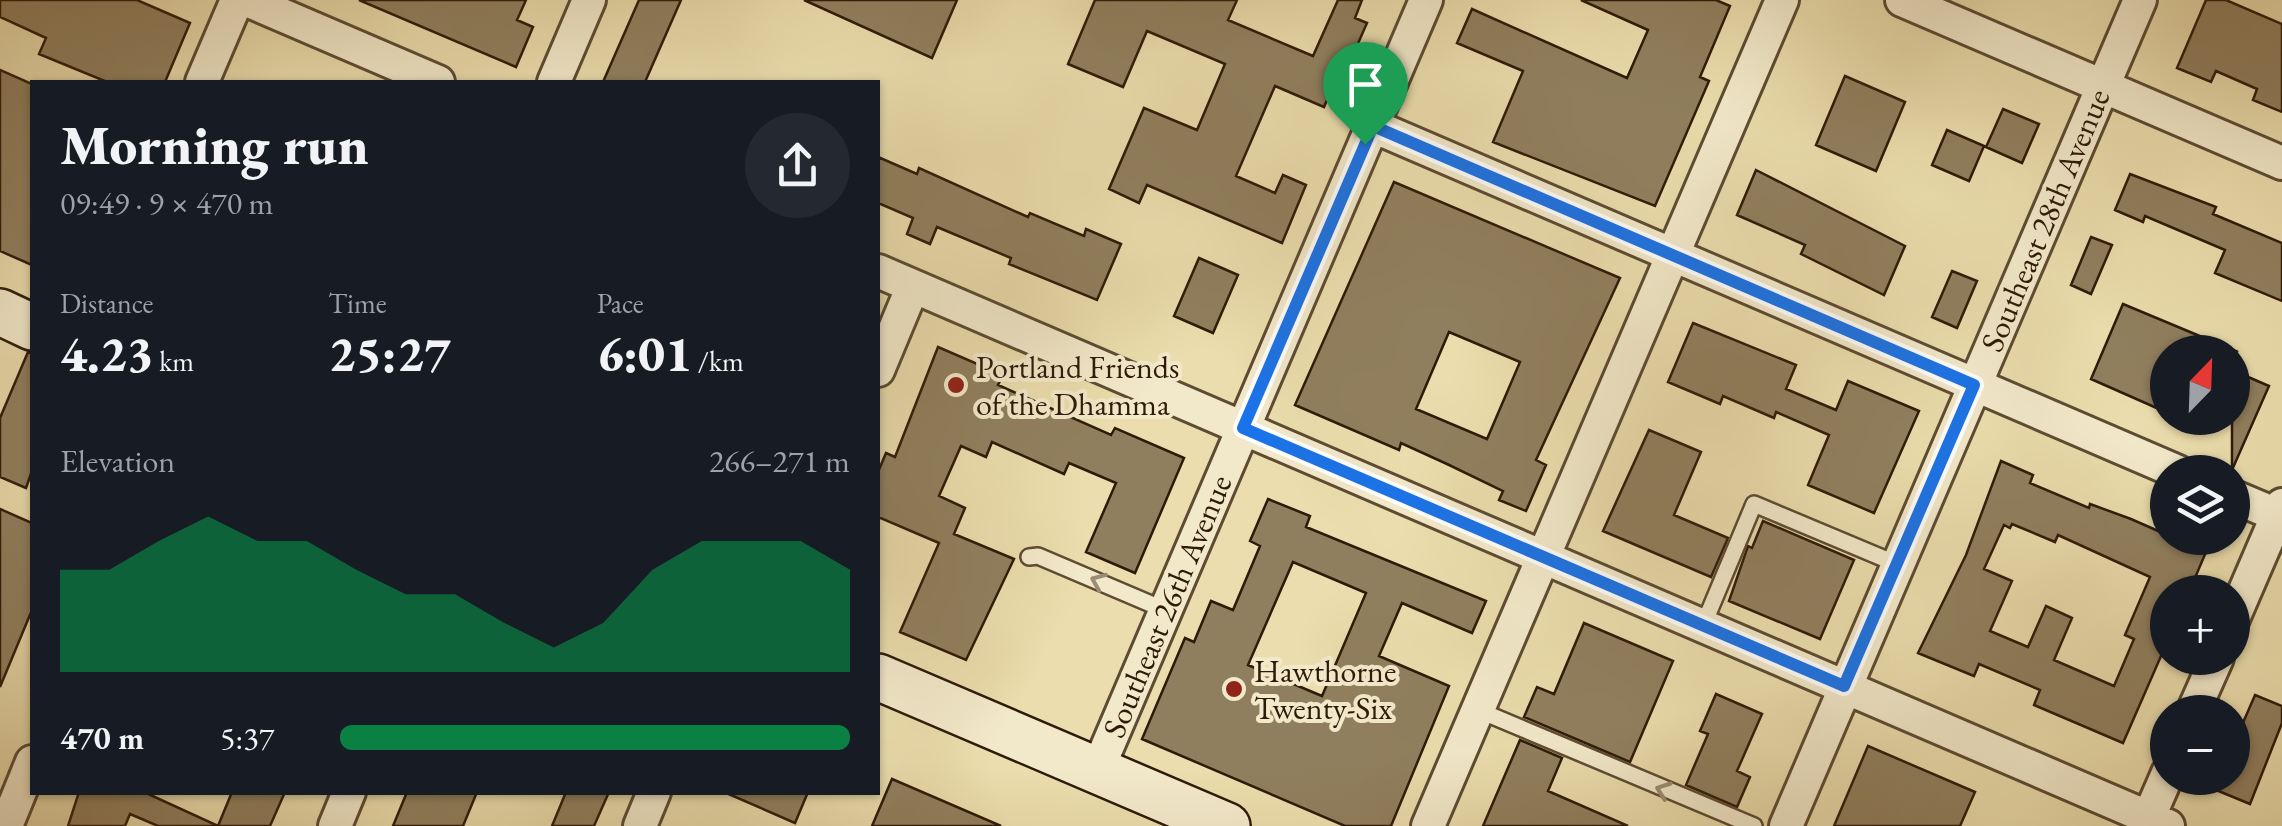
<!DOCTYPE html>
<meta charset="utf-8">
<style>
:root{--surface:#171b24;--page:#242831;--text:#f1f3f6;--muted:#9ea1a6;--accent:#0b8043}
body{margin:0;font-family:"EB Garamond",serif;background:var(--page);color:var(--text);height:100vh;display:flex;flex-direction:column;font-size:38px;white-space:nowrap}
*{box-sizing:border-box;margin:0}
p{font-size:32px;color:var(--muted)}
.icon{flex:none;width:55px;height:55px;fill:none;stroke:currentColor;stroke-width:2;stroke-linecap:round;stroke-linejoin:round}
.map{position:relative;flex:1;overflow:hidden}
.panel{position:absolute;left:30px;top:80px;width:850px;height:715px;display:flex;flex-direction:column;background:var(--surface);border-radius:0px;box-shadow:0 2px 8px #0004}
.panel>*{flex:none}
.needle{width:65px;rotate:23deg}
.fabs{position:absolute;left:2150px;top:335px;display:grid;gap:20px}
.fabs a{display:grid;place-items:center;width:100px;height:100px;border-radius:50%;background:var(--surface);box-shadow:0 2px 8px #0004;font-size:50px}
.pin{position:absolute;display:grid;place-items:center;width:85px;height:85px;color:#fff;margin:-102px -42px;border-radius:50% 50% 50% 0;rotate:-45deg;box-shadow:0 0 10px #0007}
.pin .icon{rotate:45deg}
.round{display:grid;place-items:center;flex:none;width:105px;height:105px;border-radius:52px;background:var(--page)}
.headline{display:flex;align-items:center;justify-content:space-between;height:170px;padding:0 30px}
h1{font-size:55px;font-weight:800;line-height:75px}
.stats{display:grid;grid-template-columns:repeat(3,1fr);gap:15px;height:170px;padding:10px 30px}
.stats div{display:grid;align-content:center}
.stats b{font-size:50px;font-weight:800}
.stats small{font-size:28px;font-weight:400}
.stats p{font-size:28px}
.chart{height:280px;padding:20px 30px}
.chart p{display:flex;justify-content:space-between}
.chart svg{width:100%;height:180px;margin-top:10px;fill:var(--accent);opacity:.7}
ul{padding:0 30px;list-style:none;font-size:32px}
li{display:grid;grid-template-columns:160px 120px 1fr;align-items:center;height:75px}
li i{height:25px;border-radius:12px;background:var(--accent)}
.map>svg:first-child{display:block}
</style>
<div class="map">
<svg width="2282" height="826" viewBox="0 0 2282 826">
<rect width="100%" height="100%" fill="#ebddad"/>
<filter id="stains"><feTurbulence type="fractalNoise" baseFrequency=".002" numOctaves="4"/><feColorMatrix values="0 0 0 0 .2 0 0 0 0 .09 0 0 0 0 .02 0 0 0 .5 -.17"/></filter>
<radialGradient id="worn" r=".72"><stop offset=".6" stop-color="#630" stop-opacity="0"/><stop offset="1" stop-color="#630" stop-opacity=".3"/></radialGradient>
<path fill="#907f5e" stroke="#2e1a09" stroke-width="2.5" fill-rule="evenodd" d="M 0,0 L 137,0 L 190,23 L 165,82 L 107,82 L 39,54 L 46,38 L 0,17 Z
M 359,0 L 526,0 L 517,20 L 533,27 L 516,67 Z
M 639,0 L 681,0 L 645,82 L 603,82 Z
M 804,0 L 957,0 L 932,58 Z
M 1095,0 L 1237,0 L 1228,20 L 1313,56 L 1338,0 L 1362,0 L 1355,18 L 1367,23 L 1353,55 L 1347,53 L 1324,107 L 1275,86 L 1236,176 L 1275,193 L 1283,175 L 1306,185 L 1282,243 L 1147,185 L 1139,203 L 1109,189 L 1144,108 L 1197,130 L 1225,64 L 1147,31 L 1123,87 L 1068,64 Z
M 1581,0 L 1716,0 L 1730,6 L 1700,77 L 1709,81 L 1655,206 L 1493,142 L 1523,71 L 1457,43 L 1472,9 L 1627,78 L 1648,30 Z
M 2206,0 L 2226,0 L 2282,24 L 2282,112 L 2253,100 L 2257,89 L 2216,71 L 2211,82 L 2177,68 Z
M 0,70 L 32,84 L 32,265 L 0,251 Z
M 1845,76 L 1905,102 L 1876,171 L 1816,145 Z
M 2003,109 L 2039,124 L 2022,163 L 1986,147 Z
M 1947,130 L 1984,146 L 1969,181 L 1932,165 Z
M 878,157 L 917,174 L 919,168 L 1028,217 L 1030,213 L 1084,236 L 1086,229 L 1121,244 L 1097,300 L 1009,264 L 1011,258 L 937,227 L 930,244 L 907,234 L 913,218 L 878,203 Z
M 1756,170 L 1905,246 L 1884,295 L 1801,254 L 1805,245 L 1737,215 Z
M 2130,174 L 2216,207 L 2213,214 L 2282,243 L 2282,301 L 2215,273 L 2225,250 L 2145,216 L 2143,222 L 2115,210 Z
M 1394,182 L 1620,278 L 1536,460 L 1546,465 L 1526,511 L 1499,500 L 1503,491 L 1447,464 L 1401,443 L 1399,450 L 1295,405 ZM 1449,332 L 1520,362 L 1487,439 L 1416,409 Z
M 2091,237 L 2112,245 L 2091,294 L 2071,285 Z
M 1199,258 L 1238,275 L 1213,333 L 1174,316 Z
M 1952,271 L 1977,281 L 1957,328 L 1932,317 Z
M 2123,304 L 2238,352 L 2168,352 L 2168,413 L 2091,379 Z
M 1693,323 L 1796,365 L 1786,389 L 1836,410 L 1848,381 L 1919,411 L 1874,513 L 1808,485 L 1829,435 L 1776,412 L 1774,418 L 1723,396 L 1720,404 L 1668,382 Z
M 938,347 L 1003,375 L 998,385 L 1111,435 L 1115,428 L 1184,458 L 1135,573 L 1086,552 L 1116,483 L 1069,463 L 1064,474 L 992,442 L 986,457 L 961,446 L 939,496 L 965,508 L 954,534 L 1014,559 L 966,660 L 900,632 L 939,543 L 878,517 L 878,472 L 886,453 L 895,457 Z
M 28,352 L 32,353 L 32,471 L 26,488 L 0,477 L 0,418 Z
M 2232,370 L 2269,386 L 2232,470 Z
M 1649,430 L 1701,452 L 1674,515 L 1728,538 L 1711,577 L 1603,531 Z
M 2001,461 L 2033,475 L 2030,483 L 2089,508 L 2090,504 L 2131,519 L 2206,552 L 2189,592 L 2168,592 L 2168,640 L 2123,743 L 2034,705 L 2040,690 L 1979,664 L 1974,676 L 1918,653 L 1966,555 ZM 2012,524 L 2055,542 L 2058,535 L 2150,577 L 2125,635 L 2134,639 L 2114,686 L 2054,660 L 2072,618 L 2046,606 L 2028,647 L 1990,631 L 2012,581 L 1984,569 L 2004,525 L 2010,528 Z
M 1268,499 L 1310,516 L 1306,527 L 1486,601 L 1472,633 L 1402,603 L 1379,656 L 1449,686 L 1391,826 L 1345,826 L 1142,739 L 1185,638 L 1194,642 L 1211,601 L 1233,610 L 1260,546 L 1250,541 ZM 1293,562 L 1366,593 L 1322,696 L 1248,665 Z
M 0,509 L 32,523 L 32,610 L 0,687 Z
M 1763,521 L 1854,560 L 1820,639 L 1729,601 L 1748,546 L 1752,548 Z
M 1584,623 L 1673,661 L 1630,762 L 1524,717 L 1537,687 L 1554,694 Z
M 1716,694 L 1762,714 L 1737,771 L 1750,777 L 1737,807 L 1686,785 L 1708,734 L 1700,731 Z
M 2255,695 L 2282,706 L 2282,723 L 2250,804 L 2187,778 L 2232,778 L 2232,748 Z
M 1520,740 L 1562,758 L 1548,791 L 1628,826 L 1483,826 Z
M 1868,746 L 1975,792 L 1960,826 L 1834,826 Z
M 892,779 L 1001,826 L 872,826 Z
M 79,792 L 144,792 L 218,826 L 232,792 L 285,792 L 270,826 L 158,826 L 130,814 L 125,826 L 68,826 Z
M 407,792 L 477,792 L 463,826 L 393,826 Z
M 566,792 L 609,792 L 594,826 L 552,826 Z
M 724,792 L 808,792 L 795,823 Z"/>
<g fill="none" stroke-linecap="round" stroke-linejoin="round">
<g stroke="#5d4b32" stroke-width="20">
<path id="lane" d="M 1029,557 L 1038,556 L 1165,610
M 1703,626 L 1754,504 L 1897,564
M 1478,710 L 1754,826"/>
</g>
<g stroke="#5d4b32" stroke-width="38">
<path id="street" d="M 247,0 L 438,82
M 1902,0 L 2282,163
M 202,82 L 237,0
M 554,82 L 589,0
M 1373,126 L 2178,472
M 878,271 L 2168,826
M 878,370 L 913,286
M 2232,496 L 2282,517
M 2232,621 L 2282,505
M 2193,712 L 2217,658
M 1097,771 L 1426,0
M 6,826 L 32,762
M 335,826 L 349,792
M 640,826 L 654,792
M 1428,826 L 1782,0
M 1786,826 L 2140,0
M 2145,826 L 2168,773"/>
</g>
<g stroke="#2e1a09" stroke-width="50">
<path id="secondary" d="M 0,312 L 32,327
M 878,677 L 1227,826"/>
</g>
<use href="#lane" stroke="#f2e9ca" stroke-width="15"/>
<use href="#street" stroke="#f2e9ca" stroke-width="32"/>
<use href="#secondary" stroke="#f2e9ca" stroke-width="45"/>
</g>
<defs><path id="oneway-chevron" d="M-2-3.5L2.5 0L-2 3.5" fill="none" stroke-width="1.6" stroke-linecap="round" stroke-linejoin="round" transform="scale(2.5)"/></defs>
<g stroke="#9a8c73">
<use href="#oneway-chevron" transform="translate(1098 581) rotate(-157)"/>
<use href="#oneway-chevron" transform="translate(1663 790) rotate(-160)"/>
</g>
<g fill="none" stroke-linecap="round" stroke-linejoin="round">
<g stroke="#fff" stroke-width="20">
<path id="route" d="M 1373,126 L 1974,385 L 1844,686 L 1243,428 Z"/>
</g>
<use href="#route" stroke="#1a73e8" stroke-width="12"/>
</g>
<g fill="#8f2418" stroke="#f2e9ca" stroke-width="4">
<circle cx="956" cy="385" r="10"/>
<circle cx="1234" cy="689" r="10"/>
</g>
<g text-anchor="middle" stroke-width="8" stroke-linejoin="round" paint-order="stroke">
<g font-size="32" fill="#2e1a09" stroke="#f2e9ca">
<text transform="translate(2045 220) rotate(-67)" y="11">Southeast 28th Avenue</text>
<text transform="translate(1167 606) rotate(-67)" y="11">Southeast 26th Avenue</text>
</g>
<g font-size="32" fill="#2e1a09" stroke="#f2e9ca" text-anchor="start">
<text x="976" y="378">Portland Friends<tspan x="976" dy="37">of the Dhamma</tspan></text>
<text x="1254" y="682">Hawthorne<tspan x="1254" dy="37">Twenty-Six</tspan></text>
</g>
</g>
<rect width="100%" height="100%" filter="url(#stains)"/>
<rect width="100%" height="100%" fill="url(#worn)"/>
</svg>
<div class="fabs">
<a><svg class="needle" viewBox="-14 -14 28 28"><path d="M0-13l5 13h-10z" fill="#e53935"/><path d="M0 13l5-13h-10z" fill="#9ea1a6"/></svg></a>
<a><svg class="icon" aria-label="layers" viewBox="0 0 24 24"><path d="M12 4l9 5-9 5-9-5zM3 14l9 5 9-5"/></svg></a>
<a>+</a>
<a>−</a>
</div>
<div class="pin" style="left:1365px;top:144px;background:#1e9e55"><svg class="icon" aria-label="arrive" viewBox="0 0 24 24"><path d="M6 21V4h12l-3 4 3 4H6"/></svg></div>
<section class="panel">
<div class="headline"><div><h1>Morning run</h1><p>09:49 · 9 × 470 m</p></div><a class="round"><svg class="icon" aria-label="share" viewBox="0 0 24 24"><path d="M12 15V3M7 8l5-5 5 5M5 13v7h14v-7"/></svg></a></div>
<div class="stats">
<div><p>Distance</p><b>4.23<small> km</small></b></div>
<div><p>Time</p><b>25:27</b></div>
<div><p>Pace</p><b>6:01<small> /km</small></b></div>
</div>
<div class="chart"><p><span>Elevation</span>266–271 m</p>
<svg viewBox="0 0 160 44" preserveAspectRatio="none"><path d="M0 44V19L10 19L20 12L30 6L40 12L50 12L60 19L70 25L80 25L90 32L100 38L110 32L120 19L130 12L140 12L150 12L160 19V44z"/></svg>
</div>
<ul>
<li><b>470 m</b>5:37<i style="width:100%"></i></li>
</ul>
</section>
</div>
